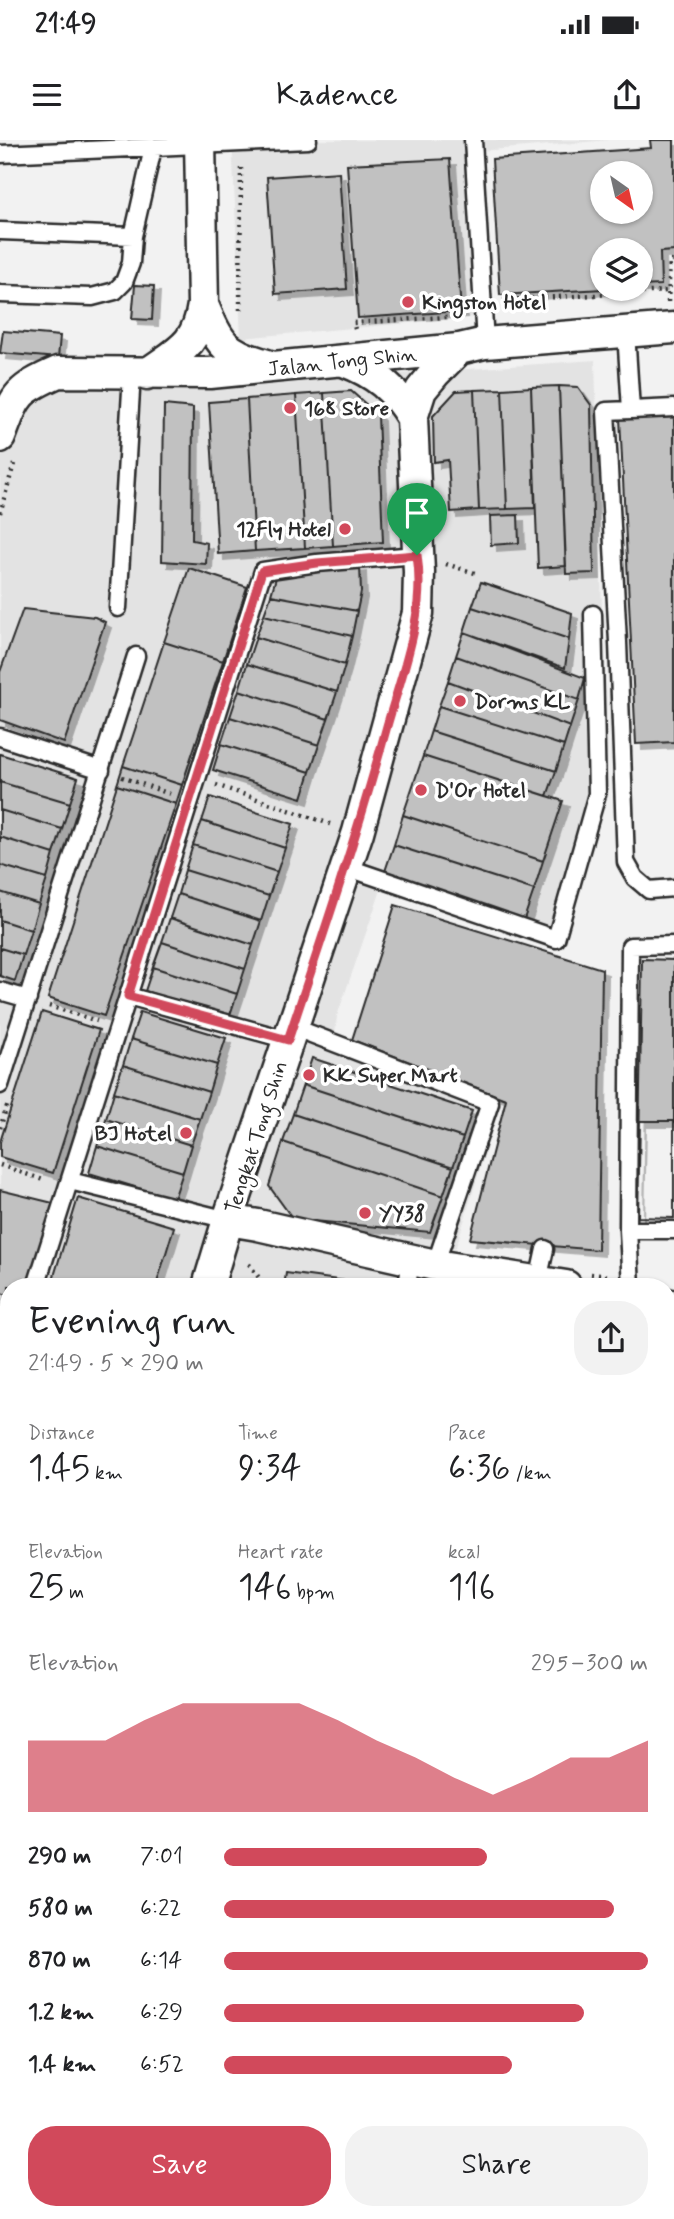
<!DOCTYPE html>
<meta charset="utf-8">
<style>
:root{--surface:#fff;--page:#f2f2f2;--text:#202124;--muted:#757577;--accent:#d1495b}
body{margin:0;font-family:Mynerve,sans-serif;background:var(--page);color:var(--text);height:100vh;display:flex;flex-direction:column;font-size:26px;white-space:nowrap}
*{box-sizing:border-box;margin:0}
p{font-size:23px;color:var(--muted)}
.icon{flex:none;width:38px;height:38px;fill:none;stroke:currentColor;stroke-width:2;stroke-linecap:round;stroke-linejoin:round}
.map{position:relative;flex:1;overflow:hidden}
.panel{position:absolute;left:0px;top:1138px;width:676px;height:942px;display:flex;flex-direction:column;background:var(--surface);border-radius:28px 28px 0 0;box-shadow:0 2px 5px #0004}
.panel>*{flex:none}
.needle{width:46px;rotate:146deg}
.buttons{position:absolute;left:590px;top:21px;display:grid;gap:14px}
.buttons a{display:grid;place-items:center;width:63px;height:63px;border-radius:50%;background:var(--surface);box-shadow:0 2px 5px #0004;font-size:35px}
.pin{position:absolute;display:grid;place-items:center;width:60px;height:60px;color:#fff;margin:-72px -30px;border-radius:50% 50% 50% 0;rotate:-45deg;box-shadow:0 0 7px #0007}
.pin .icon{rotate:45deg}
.round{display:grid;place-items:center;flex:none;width:74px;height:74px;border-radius:28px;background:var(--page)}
.summary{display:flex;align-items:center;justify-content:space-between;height:119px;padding:0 28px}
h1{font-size:38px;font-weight:600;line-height:52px}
.metrics{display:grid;grid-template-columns:repeat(3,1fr);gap:10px;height:119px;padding:7px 28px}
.metrics div{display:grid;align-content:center}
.metrics b{font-size:35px;font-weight:600}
.metrics small{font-size:19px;font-weight:400}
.metrics p{font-size:19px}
.chart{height:196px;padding:14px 28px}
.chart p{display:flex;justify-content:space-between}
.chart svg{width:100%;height:126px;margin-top:7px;fill:var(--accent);opacity:.7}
.primary-button{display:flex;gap:14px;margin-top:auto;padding:14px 28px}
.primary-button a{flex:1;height:80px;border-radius:28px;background:var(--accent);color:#fff;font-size:28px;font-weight:600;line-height:80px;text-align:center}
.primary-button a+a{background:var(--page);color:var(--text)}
ul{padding:0 28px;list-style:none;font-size:23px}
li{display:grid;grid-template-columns:112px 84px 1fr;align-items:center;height:52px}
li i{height:18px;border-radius:9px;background:var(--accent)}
.status{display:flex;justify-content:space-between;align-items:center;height:49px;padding:0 35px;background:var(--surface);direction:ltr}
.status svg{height:19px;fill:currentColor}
header{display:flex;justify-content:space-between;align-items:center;height:91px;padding:0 28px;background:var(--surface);font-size:32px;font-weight:600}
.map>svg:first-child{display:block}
</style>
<div class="status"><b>21:49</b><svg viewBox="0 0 49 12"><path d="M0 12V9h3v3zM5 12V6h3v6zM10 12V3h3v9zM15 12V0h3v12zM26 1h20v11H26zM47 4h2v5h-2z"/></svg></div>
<header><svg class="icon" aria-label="menu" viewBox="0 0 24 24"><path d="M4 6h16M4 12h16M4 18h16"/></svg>Kadence<svg class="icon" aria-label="share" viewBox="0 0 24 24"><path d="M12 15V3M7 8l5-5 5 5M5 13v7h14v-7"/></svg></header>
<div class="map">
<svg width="674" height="2079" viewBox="0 0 674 2079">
<defs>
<filter id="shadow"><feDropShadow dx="6" dy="6" stdDeviation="0" flood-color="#0004"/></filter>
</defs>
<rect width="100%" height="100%" fill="#f2f2f2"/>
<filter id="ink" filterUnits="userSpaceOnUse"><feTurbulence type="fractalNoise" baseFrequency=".0143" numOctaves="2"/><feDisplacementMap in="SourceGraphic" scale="14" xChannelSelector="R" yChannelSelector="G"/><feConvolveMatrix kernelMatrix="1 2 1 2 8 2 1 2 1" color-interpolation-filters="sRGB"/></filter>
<g filter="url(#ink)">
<path fill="#e3e3e3" d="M 232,0 L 609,0 L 479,11 L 487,176 L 241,198 Z
M 595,220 L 607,656 L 561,805 L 381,750 L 337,876 L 335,895 L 500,963 L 456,1107 L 415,1146 L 9,1146 L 9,1986 L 0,1987 L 0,271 L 8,247 L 197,248 Z
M 667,1178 L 674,1179 L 674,2079 L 163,2079 L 162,2070 L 667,2070 Z"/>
<path fill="#c1c1c1" stroke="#2b2b2b" stroke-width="2" fill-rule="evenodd" filter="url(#shadow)" d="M 650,0 L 674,0 L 674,111 L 660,112 L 661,145 L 640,146 L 640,110 L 602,110 L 603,149 L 500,155 L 492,19 L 651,8 ZM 602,33 L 640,33 L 640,72 L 602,72 Z
M 450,19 L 461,171 L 358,178 L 347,24 Z
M 339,32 L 347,149 L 275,154 L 267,37 Z
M 135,145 L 154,146 L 152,180 L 132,179 Z
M 3,191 L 60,196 L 58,218 L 0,213 Z
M 559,246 L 578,247 L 591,265 L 594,433 L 566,434 Z
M 559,246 L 566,426 L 538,428 L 531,247 Z
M 531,247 L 535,368 L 507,369 L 502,249 Z
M 502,249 L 507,369 L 479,370 L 474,250 Z
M 474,250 L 479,370 L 451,372 L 448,320 L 434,322 L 433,276 L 456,251 Z
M 351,251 L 378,275 L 383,402 L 333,406 L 324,253 Z
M 324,253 L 333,406 L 305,408 L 296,255 Z
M 296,255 L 305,408 L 255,411 L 247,259 Z
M 247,259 L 255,411 L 218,414 L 209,262 Z
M 164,265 L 193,268 L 192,400 L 207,403 L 206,424 L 162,421 Z
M 674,275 L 674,602 L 636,604 L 620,278 Z
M 518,375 L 519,403 L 491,405 L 490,376 Z
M 360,426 L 361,452 L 357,471 L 271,455 L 277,434 Z
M 189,428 L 247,447 L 223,521 L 164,502 Z
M 481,442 L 572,473 L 569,499 L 472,467 Z
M 271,455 L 357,471 L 352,496 L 264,475 Z
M 472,467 L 569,499 L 565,528 L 464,492 Z
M 23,469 L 95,477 L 105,482 L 64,603 L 0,580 L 0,532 Z
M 264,475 L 352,496 L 345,525 L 256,497 Z
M 464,492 L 585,538 L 579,560 L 456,516 Z
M 256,497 L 345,525 L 337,552 L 247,524 Z
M 164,502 L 223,521 L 182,645 L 123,626 Z
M 456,516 L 579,560 L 570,587 L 448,541 Z
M 247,524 L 337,552 L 328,579 L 239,550 Z
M 448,541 L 570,587 L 564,606 L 439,566 Z
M 239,550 L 328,579 L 319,605 L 230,577 Z
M 439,566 L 564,606 L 556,631 L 431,591 Z
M 230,577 L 319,605 L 310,632 L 221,604 Z
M 431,591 L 556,631 L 547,656 L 423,616 Z
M 221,604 L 310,632 L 302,658 L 213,630 Z
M 0,614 L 78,638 L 70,663 L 0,642 Z
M 423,616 L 563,661 L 543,721 L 403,675 Z
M 123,626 L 182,645 L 176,664 L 117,645 Z
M 0,642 L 70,663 L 62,689 L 0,670 Z
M 117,645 L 176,664 L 104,876 L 48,858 Z
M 210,657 L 293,684 L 285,708 L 202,681 Z
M 0,670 L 62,689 L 54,714 L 0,697 Z
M 403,675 L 543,721 L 534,750 L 394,705 Z
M 202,681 L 285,708 L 277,732 L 193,705 Z
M 0,697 L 54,714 L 47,739 L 0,725 Z
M 193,705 L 277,732 L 269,756 L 185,730 Z
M 394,705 L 534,750 L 524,779 L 384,734 Z
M 0,725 L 47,739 L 39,764 L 0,752 Z
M 185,730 L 269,756 L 261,781 L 178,754 Z
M 0,752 L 39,764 L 31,790 L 0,780 Z
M 178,754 L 261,781 L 253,805 L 170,778 Z
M 395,765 L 602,829 L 598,1110 L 470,1099 L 506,959 L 352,900 Z
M 170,778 L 253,805 L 245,829 L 162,802 Z
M 0,780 L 31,790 L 23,815 L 0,808 Z
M 162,802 L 245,829 L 237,854 L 153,827 Z
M 0,808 L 23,815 L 15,841 L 0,836 Z
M 642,819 L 674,820 L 674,1078 L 638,1077 Z
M 153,827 L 237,854 L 229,878 L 145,851 Z
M 42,872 L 99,890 L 53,1033 L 0,1017 L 0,1002 Z
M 140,872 L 226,898 L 217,925 L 131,899 Z
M 131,899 L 217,925 L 209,952 L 123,925 Z
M 312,918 L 472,971 L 463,998 L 303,945 Z
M 123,925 L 209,952 L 200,979 L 114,952 Z
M 303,945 L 463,998 L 453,1027 L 293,974 Z
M 114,952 L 200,979 L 191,1005 L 106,979 Z
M 293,974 L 453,1027 L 443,1056 L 283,1002 Z
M 106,979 L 191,1005 L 183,1032 L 97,1006 Z
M 640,981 L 674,981 L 674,1078 L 638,1077 Z
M 283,1002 L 443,1056 L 430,1092 L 293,1079 L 269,1046 Z
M 97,1006 L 183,1032 L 174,1059 L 89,1033 Z
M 0,1050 L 53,1063 L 32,1146 L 9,1146 L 9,1155 L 0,1153 Z
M 78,1058 L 174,1087 L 156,1146 L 51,1146 Z
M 286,1133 L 383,1146 L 284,1146 Z
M 0,1182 L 9,1184 L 9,1294 L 0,1292 Z
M 667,1211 L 674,1212 L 674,1268 L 667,1307 Z
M 674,1268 L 674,1317 L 667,1316 Z
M 9,1386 L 9,1502 L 0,1447 L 0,1388 Z
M 674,1387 L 674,1513 L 667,1462 L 667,1388 Z
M 0,1447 L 9,1502 L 0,1503 Z
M 667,1462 L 674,1513 L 674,1529 L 667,1530 Z
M 9,1517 L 9,1628 L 8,1628 L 0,1576 L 0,1519 Z
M 0,1576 L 8,1628 L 0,1630 Z
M 669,1606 L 674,1637 L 674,1722 L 667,1723 L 667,1607 Z
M 9,1734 L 9,1811 L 0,1812 L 0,1735 Z
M 674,1745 L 674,1850 L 667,1851 L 667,1746 Z
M 0,1839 L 9,1839 L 9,1916 L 0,1917 Z
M 674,1972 L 674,2074 L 649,2079 L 462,2079 L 461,2070 L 667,2070 L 667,1973 Z
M 25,2070 L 112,2070 L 112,2079 L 25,2079 Z
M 179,2070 L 342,2070 L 342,2079 L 180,2079 Z"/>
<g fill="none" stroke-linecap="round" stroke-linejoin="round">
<g stroke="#2b2b2b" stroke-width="21">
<path id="service" d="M 473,0 L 485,203
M 0,14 L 308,0
M 0,91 L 133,96
M 0,154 L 92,157 L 115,151 L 124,142 L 131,123 L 133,96 L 153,8
M 626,192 L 631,270 L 606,271 L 618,502 L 626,722 L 635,738 L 649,750 L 674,748
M 631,270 L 674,268
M 118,468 L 132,234
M 0,597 L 101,630
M 346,727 L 556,799 L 597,654 L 593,474
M 0,851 L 28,859
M 128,856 L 288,900
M 293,887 L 490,963 L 435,1125
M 0,945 L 136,516
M 70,1041 L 228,1080
M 628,1090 L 674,1090
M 538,1141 L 545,1109
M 36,1146 L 263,431 L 317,423 L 417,415
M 407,1146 L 411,1120
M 631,1146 L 628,1090 L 630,806 L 674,805
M 667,1367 L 674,1366
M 0,1512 L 9,1510
M 667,1740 L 674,1739
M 0,1829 L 9,1829
M 141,2070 L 141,2079"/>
</g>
<g stroke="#2b2b2b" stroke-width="35">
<path id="minor" d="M 203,165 C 220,205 224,213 267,225
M 344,221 C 376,233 395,249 412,278
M 147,234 C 178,211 197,206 203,165 L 200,0
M 0,297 C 16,255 15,251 58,232 L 210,233 L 459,209 L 485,203 L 674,188
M 228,1080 L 258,1085 L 435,1125 L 566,1146
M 208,1146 L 228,1080 L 358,692 L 418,473 L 419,432 L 412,278 L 421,250 L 435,233 L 459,209
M 667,1164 L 674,1166
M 0,1324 L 9,1326
M 0,1378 L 9,1376
M 667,1567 L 674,1566
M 0,1665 L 9,1665
M 667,1892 L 674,1891
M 0,1960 L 8,1951
M 419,2070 L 421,2079"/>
</g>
<path stroke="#2b2b2b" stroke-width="4.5" stroke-dasharray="2 5" stroke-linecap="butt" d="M 503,160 L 668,151
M 668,162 L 670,121 L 674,121
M 240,170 L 241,25
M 355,189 L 353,183 L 461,176
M 0,373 L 14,324
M 446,424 L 478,434
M 122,637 L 170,654
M 216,645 L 330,684
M 49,866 L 97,881
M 0,988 L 7,966
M 0,1025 L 46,1041
M 249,1124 L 265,1146
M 591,1134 L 611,1136
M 0,1168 L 9,1170"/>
<use href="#service" stroke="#fff" stroke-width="16"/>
<use href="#minor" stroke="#fff" stroke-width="30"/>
</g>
</g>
<g fill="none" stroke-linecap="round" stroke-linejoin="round" filter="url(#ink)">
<g stroke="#fff" stroke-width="14">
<path id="route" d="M 417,415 C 426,474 403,530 387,586 C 358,692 323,796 288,900 L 128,856 L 262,431 L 317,423 Z"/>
</g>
<use href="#route" stroke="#d1495b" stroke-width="9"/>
</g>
<g fill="#d1495b" stroke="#fff" stroke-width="2.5">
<circle cx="408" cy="162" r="7"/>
<circle cx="290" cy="268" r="7"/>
<circle cx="345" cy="389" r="7"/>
<circle cx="460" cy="561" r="7"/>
<circle cx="421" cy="650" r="7"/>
<circle cx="309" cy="935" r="7"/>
<circle cx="186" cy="993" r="7"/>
<circle cx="365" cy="1073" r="7"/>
</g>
<g text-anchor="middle" stroke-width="7" stroke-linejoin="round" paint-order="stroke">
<g font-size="21" font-weight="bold" fill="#2b2b2b" stroke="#fff" text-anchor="start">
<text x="422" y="169">Kingston Hotel</text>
<text x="304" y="275">168 Store</text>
<text x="331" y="396" text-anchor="end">12Fly Hotel</text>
<text x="474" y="568">Dorms KL</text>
<text x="435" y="657">D'Or Hotel</text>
<text x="323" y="942">KK Super Mart</text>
<text x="172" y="1000" text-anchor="end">BJ Hotel</text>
<text x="379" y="1080">YY38</text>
</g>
<g font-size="21" fill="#2b2b2b" stroke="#fff">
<text transform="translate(342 221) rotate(-6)" y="7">Jalan Tong Shin</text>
<text transform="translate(256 997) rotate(-72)" y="7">Tengkat Tong Shin</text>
</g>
</g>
</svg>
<div class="buttons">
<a><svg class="needle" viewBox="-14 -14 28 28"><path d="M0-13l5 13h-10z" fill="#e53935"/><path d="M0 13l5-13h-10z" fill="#757577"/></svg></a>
<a><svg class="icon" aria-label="layers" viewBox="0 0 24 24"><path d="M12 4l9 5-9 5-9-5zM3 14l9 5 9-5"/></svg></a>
</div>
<div class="pin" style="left:417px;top:415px;background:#1e9e55"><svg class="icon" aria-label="arrive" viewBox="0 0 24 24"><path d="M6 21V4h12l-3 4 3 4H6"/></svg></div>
<section class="panel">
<div class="summary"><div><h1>Evening run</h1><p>21:49 · 5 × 290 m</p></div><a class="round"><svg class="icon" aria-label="share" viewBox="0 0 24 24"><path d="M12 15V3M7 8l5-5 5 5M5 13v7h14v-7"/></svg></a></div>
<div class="metrics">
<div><p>Distance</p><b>1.45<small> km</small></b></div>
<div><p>Time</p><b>9:34</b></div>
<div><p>Pace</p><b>6:36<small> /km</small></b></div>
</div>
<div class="metrics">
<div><p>Elevation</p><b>25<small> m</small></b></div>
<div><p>Heart rate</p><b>146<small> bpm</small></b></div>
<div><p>kcal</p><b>116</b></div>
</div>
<div class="chart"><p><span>Elevation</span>295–300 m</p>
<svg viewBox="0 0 160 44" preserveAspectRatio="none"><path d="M0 44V19L10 19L20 19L30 12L40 6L50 6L60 6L70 6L80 12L90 19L100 25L110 32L120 38L130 32L140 25L150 25L160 19V44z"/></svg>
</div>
<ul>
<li><b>290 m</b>7:01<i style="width:62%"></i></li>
<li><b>580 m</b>6:22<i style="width:92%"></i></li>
<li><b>870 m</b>6:14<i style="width:100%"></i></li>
<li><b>1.2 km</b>6:29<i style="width:85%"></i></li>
<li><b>1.4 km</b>6:52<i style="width:68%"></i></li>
</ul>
<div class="primary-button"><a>Save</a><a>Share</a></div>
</section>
</div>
